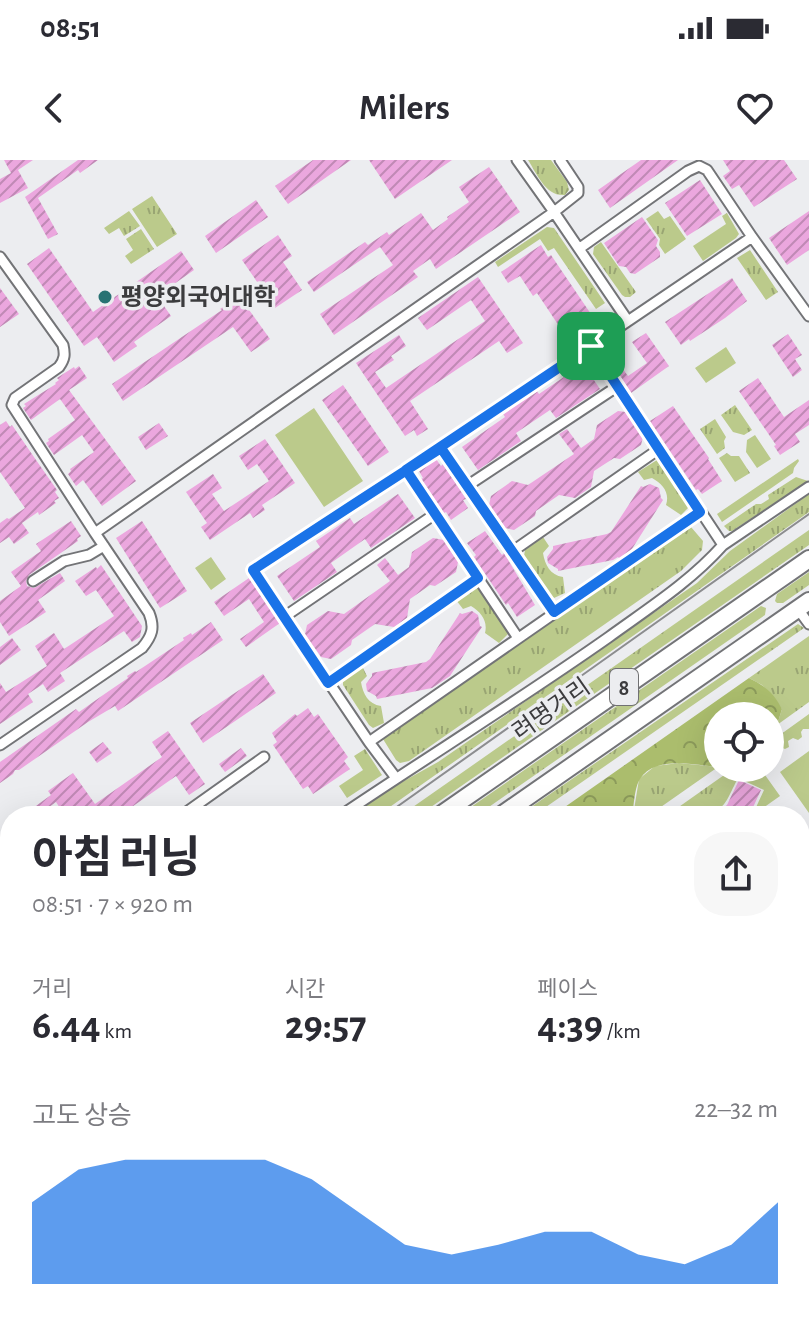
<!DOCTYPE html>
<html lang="ko">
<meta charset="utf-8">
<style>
:root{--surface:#fff;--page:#f7f7f7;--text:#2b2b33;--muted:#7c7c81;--accent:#1a73e8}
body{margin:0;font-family:"Alegreya Sans","Noto Sans KR",sans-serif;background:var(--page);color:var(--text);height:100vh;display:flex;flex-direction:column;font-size:30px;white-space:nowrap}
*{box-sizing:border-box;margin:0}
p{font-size:26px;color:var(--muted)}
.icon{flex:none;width:44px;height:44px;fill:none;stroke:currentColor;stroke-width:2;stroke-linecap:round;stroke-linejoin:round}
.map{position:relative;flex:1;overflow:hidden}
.panel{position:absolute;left:0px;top:646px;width:810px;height:512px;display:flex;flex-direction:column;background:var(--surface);border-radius:32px 32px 0 0;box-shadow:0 8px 32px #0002}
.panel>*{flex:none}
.buttons{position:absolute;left:704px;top:542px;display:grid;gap:16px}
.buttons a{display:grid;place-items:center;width:80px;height:80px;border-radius:50%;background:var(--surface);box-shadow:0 8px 32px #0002;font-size:40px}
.pin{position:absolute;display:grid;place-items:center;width:68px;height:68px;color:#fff;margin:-34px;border-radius:16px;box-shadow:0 4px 12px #0006}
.round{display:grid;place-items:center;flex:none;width:84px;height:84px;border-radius:32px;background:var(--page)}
.head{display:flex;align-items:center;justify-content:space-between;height:136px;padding:0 32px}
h1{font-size:44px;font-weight:700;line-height:60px}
.metrics{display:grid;grid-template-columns:repeat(3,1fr);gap:12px;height:136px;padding:8px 32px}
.metrics div{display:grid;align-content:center}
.metrics b{font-size:40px;font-weight:700}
.metrics small{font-size:22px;font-weight:400}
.metrics p{font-size:22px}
.chart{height:224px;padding:16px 32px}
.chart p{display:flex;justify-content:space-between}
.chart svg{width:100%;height:144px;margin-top:8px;fill:var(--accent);opacity:.7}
.status{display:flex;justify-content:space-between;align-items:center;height:56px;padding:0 40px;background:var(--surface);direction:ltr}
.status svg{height:22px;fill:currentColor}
header{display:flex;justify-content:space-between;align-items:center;height:104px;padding:0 32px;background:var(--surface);font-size:36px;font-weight:700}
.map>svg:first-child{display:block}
</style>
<div class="status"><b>08:51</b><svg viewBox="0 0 49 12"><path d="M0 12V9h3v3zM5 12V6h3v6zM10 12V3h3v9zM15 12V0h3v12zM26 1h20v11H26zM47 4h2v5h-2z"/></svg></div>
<header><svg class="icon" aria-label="back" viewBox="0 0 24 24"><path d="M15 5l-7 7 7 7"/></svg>Milers<svg class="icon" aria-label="heart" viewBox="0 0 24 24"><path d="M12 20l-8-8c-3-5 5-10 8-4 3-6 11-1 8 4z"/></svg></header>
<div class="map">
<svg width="809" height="1158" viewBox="0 0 809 1158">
<defs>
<pattern id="grass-tufts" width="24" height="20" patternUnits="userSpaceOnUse" patternTransform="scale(2)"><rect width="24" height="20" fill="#bbca8b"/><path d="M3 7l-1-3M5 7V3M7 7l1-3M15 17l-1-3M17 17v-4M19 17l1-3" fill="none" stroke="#99a573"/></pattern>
<pattern id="forest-crowns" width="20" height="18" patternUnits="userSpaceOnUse" patternTransform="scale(2)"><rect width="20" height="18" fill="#abbd6d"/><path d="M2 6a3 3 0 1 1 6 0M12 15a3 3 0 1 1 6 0" fill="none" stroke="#8c9b5b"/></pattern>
<pattern id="building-hatch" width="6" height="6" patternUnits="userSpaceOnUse" patternTransform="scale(2)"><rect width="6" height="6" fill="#eba7de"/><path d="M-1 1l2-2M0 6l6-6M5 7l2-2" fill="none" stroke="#c089b5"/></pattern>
</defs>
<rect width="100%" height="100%" fill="#ecedf0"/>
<path fill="url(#grass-tufts)" d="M 528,0 L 551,0 L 567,22 L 569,30 L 565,35 C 546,37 537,14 528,0 Z
M 152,36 L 177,74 L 157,87 L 132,49 Z
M 129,51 L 140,66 L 124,76 L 119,68 L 109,74 L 104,68 Z
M 658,51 L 664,59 L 670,56 L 686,79 L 665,94 L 659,85 L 660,79 L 646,59 Z
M 727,53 L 739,74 L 736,78 L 703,101 L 693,86 L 726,64 L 722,56 Z
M 547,67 L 554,68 L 605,143 L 596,149 L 554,88 L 548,91 L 540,79 L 498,107 L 495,102 Z
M 141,69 L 154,89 L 131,104 L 125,96 L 133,90 L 126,79 Z
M 601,82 L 636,132 L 630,137 L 625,137 L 622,135 L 593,94 L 594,87 Z
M 750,90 L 778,132 L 766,140 L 737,98 Z
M 735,245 L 752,270 L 744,275 L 733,272 L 721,255 Z
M 715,259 L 726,277 L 724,281 L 725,288 L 717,294 L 700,269 Z
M 755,275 L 771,299 L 757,308 L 746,292 L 747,280 Z
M 727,293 L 731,296 L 739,296 L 750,313 L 735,322 L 719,298 Z
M 798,299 L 799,301 L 794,308 L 793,313 L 722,362 L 717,354 Z
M 657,300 L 663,302 L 689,342 L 690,346 L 681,355 L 666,345 C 670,333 663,324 652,318 L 644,320 L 638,312 Z
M 796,317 L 808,321 L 732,371 L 729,371 L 724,366 L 756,344 L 761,344 L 769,339 L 768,335 Z
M 809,334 L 809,352 L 377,656 L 351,656 L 395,626 L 438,602 L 697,423 L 730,391 Z
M 691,367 L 703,381 L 702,390 L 681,411 L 409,601 L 400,603 L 396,600 L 383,579 L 685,369 Z
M 809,370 L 809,385 L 418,656 L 400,656 Z
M 543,377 L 549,386 L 543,393 C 545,405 550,415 563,417 L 565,433 L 554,438 L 550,436 L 524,396 L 525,390 Z
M 809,412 L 809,425 L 783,443 L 777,443 L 775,441 L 777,434 Z
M 476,428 L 481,430 L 507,470 L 508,474 L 499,483 L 485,473 C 488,461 481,452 471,446 L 463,449 L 456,440 Z
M 761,446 L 766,448 L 765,455 L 476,656 L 458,656 Z
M 798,464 L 804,468 L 533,656 L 518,656 Z
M 809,476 L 809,542 L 777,565 L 782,549 L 762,525 L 749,518 Z
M 362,506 L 367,516 L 361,522 C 363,534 368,544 381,546 L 384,563 L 373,568 L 369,565 L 343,525 L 343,519 Z
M 809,554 L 809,569 L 803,569 L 801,572 L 802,577 L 798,580 L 793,578 L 788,581 L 789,587 L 785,589 L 780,587 L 775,590 L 776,596 L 770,600 L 770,582 Z
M 365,589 L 382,615 L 347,638 L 339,626 L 363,610 L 354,596 Z
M 679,603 L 718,607 L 648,656 L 633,656 L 639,619 L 655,606 Z
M 734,608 L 760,608 L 780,636 L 752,656 L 764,630 L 738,618 C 721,651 727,650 689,654 L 688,656 L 666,656 Z
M 10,821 L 10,867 L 0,874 L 0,828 Z
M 800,891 L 806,900 L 809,900 L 809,974 L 800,962 Z
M 800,980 L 809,993 L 809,1029 L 800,1036 Z
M 10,1140 L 10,1148 L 69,1148 L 76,1158 L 0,1158 L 0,1141 Z
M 648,1148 L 689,1148 L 687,1158 L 626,1158 L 634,1152 L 636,1154 Z"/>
<path fill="url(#forest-crowns)" d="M 749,518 C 765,526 774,533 782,549 L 777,565 L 770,570 L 770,556 L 718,556 L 718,607 C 695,605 655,595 640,619 C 635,626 633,647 633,656 L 552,656 Z
M 10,1036 L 10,1084 L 0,1091 L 0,1043 Z
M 204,1148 L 299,1148 L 305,1149 L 313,1158 L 213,1158 Z
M 392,1148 L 574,1148 L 560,1158 L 400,1158 Z"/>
<path fill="#bbca8b" d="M 726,187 L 736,203 L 706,223 L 695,208 Z
M 314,248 L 363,321 L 324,347 L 275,275 Z
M 211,397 L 226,419 L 211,430 L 195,408 Z
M 809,591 L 809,653 L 780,612 Z"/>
<path fill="url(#building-hatch)" d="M 4,0 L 33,0 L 18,10 L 28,28 L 0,43 L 0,19 L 11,13 Z
M 78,0 L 98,0 L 80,13 L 78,10 L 38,38 L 58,74 L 48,79 L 25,37 Z
M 313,0 L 351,0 L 288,44 L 275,26 Z
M 369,0 L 452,0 L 395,39 Z
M 641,0 L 678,0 L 610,48 L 598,30 Z
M 723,0 L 784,0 L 797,19 L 754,47 L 739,25 L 732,29 L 723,16 L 730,11 Z
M 489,7 L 520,52 L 436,109 L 430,99 L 413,111 L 418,117 L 334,175 L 320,154 L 393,105 L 380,87 L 314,132 L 307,122 L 365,82 L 368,85 L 387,72 L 389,75 L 421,53 L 433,70 L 448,59 L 447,57 L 469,42 L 459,27 Z
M 700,20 L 722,54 L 687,76 L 665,43 Z
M 256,40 L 268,57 L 216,93 L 205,76 Z
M 809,51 L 809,90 L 787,105 L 769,78 Z
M 642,57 L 658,80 L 656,86 L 660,92 L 660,97 L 635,114 L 630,113 L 626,107 L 619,106 L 604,83 Z
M 278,75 L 292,96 L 283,102 L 302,130 L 275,148 L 242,100 Z
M 541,85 L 548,97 L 551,95 L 597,163 L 569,181 L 537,133 L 533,136 L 520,116 L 508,123 L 501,112 Z
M 49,88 L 93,152 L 181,91 L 194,110 L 157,136 L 171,156 L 134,182 L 137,186 L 114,202 L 97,177 L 84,186 L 27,104 Z
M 478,117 L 523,183 L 507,193 L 499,181 L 410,241 L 428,269 L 417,276 L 414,270 L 405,276 L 356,203 L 399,175 L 406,186 L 391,196 L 394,200 L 375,212 L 386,228 L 485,161 L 471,140 L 427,170 L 418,158 Z
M 732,118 L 747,141 L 725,158 L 690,181 L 689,179 L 681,185 L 665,162 Z
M 0,128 L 19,154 L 0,167 Z
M 239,136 L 270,179 L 251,192 L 233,167 L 123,241 L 112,224 L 222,150 L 220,149 Z
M 646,173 L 669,206 L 631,233 L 609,199 L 613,196 L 628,216 L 647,203 L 632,182 Z
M 788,174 L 802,195 L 795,199 L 802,210 L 793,217 L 772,185 Z
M 583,204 L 600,229 L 556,258 L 550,250 L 516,273 L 521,281 L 478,310 L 462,287 L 505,257 L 503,254 L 537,231 L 539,234 Z
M 79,206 L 87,218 L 69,230 L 136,321 L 102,346 L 83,320 L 76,326 L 68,314 L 71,311 L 70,309 L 94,292 L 82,275 L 54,295 L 46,283 L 49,281 L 48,279 L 75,260 L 60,239 L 31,260 L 23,248 L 26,246 L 24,244 L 56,224 L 55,223 L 59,220 L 57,218 L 74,207 L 75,209 Z
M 758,218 L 784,257 L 809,240 L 809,265 L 795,274 L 800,282 L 780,295 L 774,286 L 776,285 L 739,231 Z
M 343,225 L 389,292 L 368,306 L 322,240 Z
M 673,246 L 709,298 L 708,299 L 722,321 L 702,334 L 698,329 L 696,330 L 650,261 Z
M 618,251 L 626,252 L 643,277 L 641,285 L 620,299 L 614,298 L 594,311 L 591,327 L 575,338 L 559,335 L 536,351 L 535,356 L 514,370 L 505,368 L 489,345 L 491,336 L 512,321 L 528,325 L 574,294 L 559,274 L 567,269 L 581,288 L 594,279 L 597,265 Z
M 6,261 L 10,267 L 12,265 L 36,300 L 57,330 L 55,332 L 59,338 L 54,341 L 56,343 L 39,355 L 38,352 L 22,363 L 29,373 L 14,384 L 9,377 L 0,383 L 0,363 L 7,358 L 9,359 L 25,348 L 0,312 L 0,265 Z
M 159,263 L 168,276 L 146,290 L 138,277 Z
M 265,279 L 295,323 L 262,345 L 265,350 L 253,358 L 250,353 L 210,380 L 201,367 L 207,363 L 186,332 L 213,314 L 222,328 L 212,334 L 224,351 L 269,321 L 257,304 L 248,310 L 239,296 Z
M 436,299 L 441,306 L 443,304 L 466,339 L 463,340 L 468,348 L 451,360 L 446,352 L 444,353 L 421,319 L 423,318 L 419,311 Z
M 650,324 L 659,328 L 661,338 L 663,340 L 630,392 L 620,399 L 618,397 L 613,400 L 558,411 L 558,409 L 548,403 L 547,397 L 553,389 L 553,386 L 607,374 L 611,372 L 641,326 L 643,327 Z
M 398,334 L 415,358 L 371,388 L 365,379 L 331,403 L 337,412 L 294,441 L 277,416 L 320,387 L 316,381 L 350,358 L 354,364 Z
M 71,361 L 81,376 L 77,379 L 78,381 L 29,415 L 26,421 L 27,426 L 34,428 L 60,413 L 65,421 L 38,440 L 46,452 L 9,476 L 0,462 L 0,441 L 21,426 L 11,412 L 41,391 L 36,384 Z
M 142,361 L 187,431 L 160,448 L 116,378 Z
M 485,371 L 502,395 L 504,393 L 535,445 L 517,457 L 508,443 L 506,445 L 474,397 L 476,395 L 467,383 Z
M 433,378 L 444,380 L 458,402 L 456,412 L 435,426 L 430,425 L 410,439 L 407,458 L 394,467 L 375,464 L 352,480 L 351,485 L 331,499 L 321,497 L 305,474 L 307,465 L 328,451 L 344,454 L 390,421 L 377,405 L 385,398 L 398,415 L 409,407 L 412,392 Z
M 101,405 L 142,466 L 140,477 L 132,482 L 124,471 L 60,513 L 65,521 L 48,532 L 43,524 L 28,534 L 33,542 L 0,564 L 0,523 L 6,532 L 47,506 L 35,486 L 54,473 L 64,489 L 114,456 L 96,430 L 86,436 L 75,421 L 96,407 L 97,409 Z
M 249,418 L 280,463 L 246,487 L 240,479 L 264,462 L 249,439 L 224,456 L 214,442 Z
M 472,451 L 478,455 L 480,466 L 482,467 L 450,516 L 432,528 L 377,539 L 376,536 L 367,531 L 366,524 L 372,516 L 372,513 L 426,502 L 430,499 L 460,453 L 462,454 Z
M 211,462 L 223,480 L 118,551 L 115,546 L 88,562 L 19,610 L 15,610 L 13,614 L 0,623 L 0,602 L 76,549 L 79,552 L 106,533 L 128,518 L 127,516 L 135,511 L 136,512 L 184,480 L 183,478 L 191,473 L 192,475 Z
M 12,478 L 21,490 L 0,505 L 0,487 Z
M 263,514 L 276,533 L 203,583 L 190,563 Z
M 308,548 L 314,557 L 318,554 L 348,597 L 344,601 L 350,609 L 313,634 L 308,626 L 303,629 L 273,585 L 277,582 L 272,573 L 295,554 L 297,556 Z
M 168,571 L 205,624 L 189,635 L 176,616 L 119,656 L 65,656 L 56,642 L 37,656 L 22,656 L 51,635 L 48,631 L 73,613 L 95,644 L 162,597 L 152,582 Z
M 103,582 L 112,593 L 97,603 L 89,592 Z
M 241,588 L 247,596 L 225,612 L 219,604 Z
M 739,620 L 761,630 L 749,656 L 711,656 L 727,645 Z
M 0,719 L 10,734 L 10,758 L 0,764 Z
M 809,726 L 809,751 L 800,752 L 800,727 Z
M 800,796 L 809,809 L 809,895 L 800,881 Z
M 102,1148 L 132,1148 L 139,1158 L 109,1158 Z"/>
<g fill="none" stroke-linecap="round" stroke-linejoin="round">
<g stroke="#737477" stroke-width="13">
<path id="minor" d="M 580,88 L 688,11 L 699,6 L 707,10 L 752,77 L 809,156
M 0,97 L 63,185 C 65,194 65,199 59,207 L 15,238 L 12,245 L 95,373
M 628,161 L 752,77
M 441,288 L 554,452
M 406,310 L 591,186
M 467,326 L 618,226
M 723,385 L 809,327
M 513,391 L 659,289
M 33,421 L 64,401 L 89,395 L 104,386
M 798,449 L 809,464
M 284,457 L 435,354
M 328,523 L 478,418
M 369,582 L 253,410 L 406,310 L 518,478
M 0,585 L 142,488 C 152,476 155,468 149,453 L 95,373 L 554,52 L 517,0
M 396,618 L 369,582 L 700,352
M 181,656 L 264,597
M 340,656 C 429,596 521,539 609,477 C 649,448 690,422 723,385 L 591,186 L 628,161 L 554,52 L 578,33 L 578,27 L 560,0
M 0,784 L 10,778"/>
</g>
<g stroke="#737477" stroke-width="20">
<path id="trunk" d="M 439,656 L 809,399
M 500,656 L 809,441
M 0,961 L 10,954
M 0,1003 L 10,996"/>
</g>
<use href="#minor" stroke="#fff" stroke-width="9"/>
<use href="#trunk" stroke="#fff" stroke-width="16"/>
<path stroke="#8c8d8f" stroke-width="2" d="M 384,656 L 809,354
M 0,924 L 10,917"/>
</g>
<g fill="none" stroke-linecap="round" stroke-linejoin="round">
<g stroke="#fff" stroke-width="16">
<path id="route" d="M 591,186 L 406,310 L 478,418 L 328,523 L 253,410 C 316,369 378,328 441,288 L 554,452 L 700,352 L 591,186"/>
</g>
<use href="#route" stroke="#1a73e8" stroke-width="10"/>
</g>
<circle fill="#287273" stroke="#ecedf0" stroke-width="3" cx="105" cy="137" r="8"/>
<g text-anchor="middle" stroke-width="7" stroke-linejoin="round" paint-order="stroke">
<rect fill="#ecedf0" stroke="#717173" stroke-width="2" x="610" y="509" width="28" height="36" rx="6"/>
<g font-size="22" font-weight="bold" fill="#3c3c3e">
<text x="624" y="535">8</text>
</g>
<g font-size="24" font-weight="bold" fill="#3c3c3e" stroke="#ecedf0" text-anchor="start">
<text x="121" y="145">평양외국어대학</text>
</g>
<g font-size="24" fill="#3c3c3e" stroke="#ecedf0">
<text transform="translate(551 549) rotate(-35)" y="8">려명거리</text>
</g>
</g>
</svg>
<div class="buttons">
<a><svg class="icon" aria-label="locate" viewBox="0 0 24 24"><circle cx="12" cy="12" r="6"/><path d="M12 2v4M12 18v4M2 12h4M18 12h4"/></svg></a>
</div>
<div class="pin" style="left:591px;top:186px;background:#1e9e55"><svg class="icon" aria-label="arrive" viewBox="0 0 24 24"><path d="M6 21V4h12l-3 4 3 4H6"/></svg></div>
<section class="panel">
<div class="head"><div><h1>아침 러닝</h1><p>08:51 · 7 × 920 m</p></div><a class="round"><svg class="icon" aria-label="share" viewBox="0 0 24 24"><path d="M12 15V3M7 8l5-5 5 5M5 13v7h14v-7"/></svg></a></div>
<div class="metrics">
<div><p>거리</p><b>6.44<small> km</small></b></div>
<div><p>시간</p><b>29:57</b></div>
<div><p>페이스</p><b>4:39<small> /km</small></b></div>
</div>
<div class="chart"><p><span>고도 상승</span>22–32 m</p>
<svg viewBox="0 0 160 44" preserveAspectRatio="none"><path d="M0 44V19L10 9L20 6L30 6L40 6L50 6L60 12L70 22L80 32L90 35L100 32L110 28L120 28L130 35L140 38L150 32L160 19V44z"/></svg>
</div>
</section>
</div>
